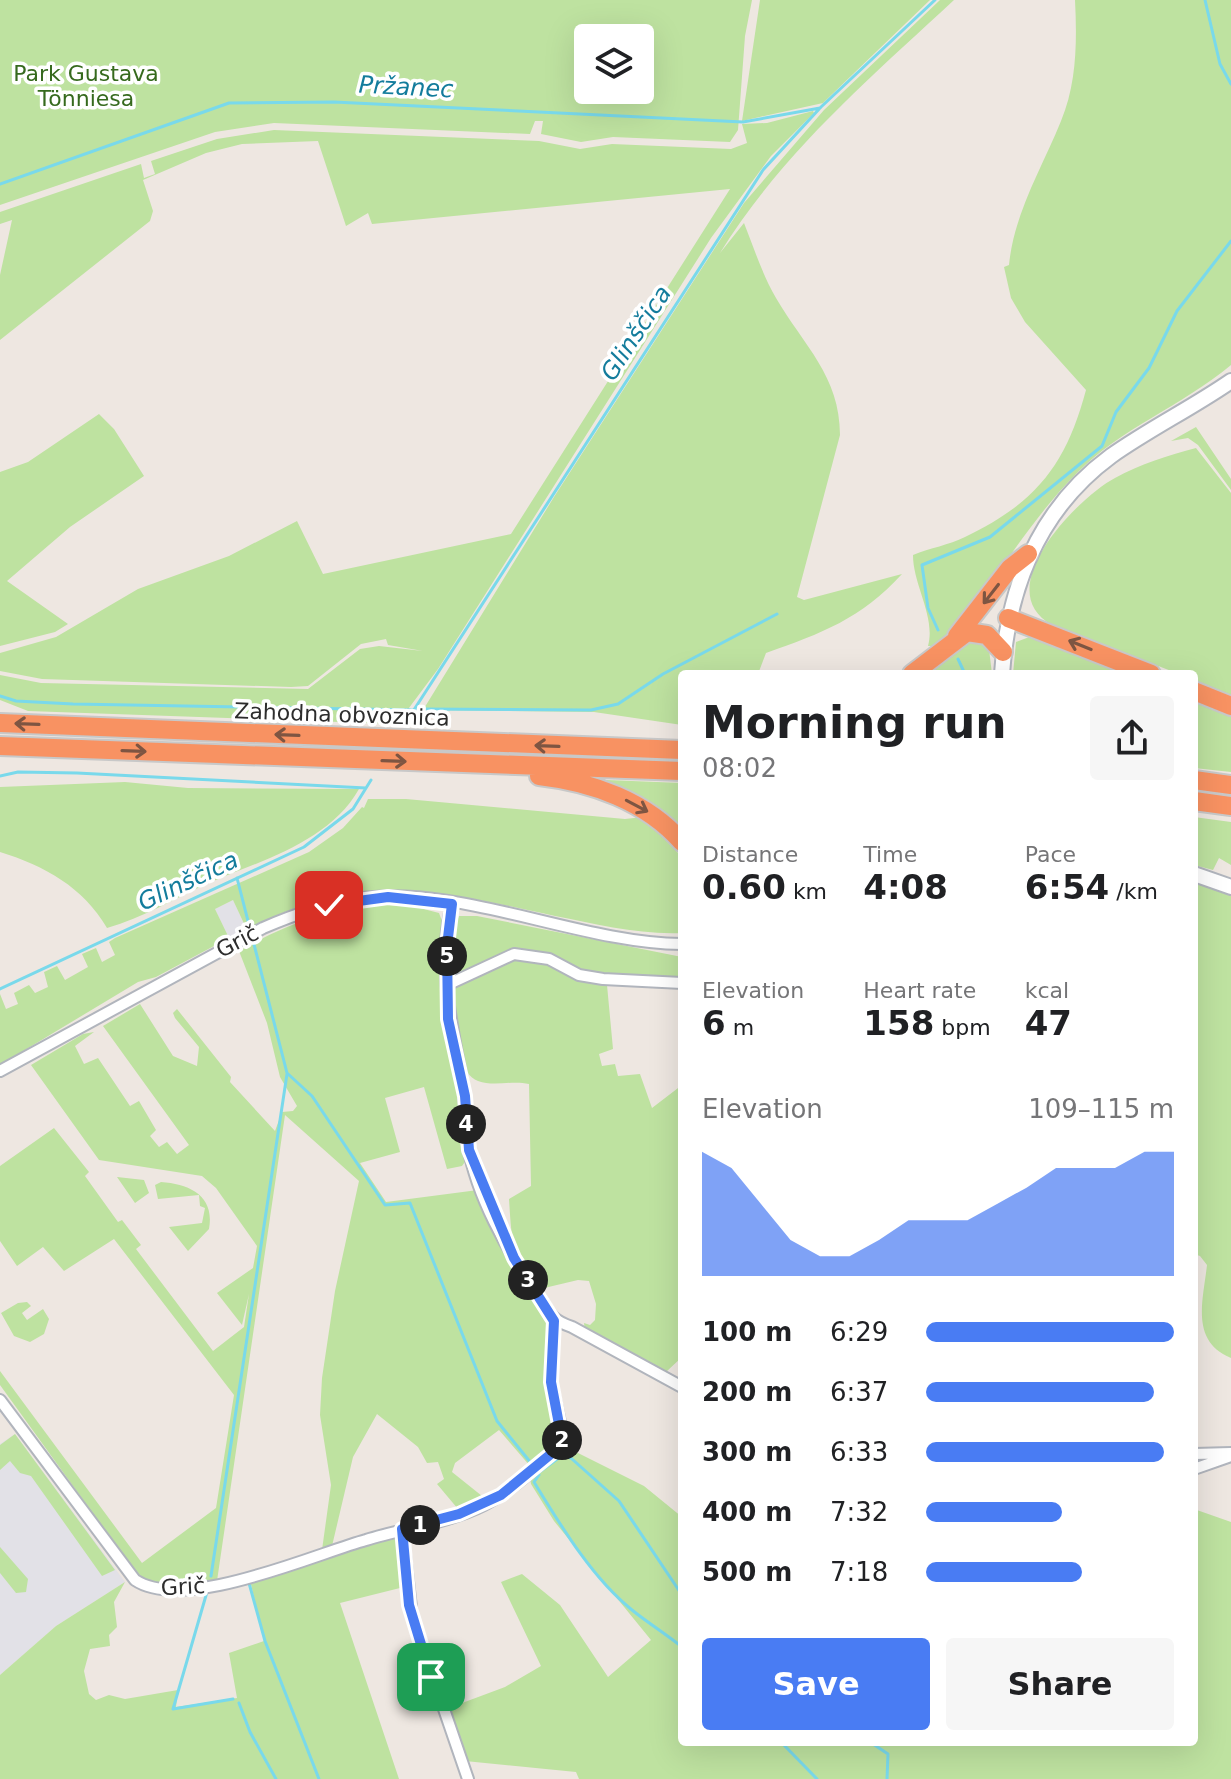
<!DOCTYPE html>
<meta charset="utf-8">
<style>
:root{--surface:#fff;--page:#f6f6f6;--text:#202124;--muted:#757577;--accent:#497cf3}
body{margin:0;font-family:"DejaVu Sans",sans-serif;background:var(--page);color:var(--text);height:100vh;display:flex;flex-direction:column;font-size:30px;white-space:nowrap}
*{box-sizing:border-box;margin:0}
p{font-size:26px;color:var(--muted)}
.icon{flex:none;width:44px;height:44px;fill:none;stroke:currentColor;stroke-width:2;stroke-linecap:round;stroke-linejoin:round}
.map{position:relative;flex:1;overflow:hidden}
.drawer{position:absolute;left:678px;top:670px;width:520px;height:1076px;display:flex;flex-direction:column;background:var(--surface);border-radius:8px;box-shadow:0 8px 32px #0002}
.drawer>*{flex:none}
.tools{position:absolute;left:574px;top:24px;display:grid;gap:16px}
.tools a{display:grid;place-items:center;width:80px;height:80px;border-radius:8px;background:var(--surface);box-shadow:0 8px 32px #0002;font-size:40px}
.pin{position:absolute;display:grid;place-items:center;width:68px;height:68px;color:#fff;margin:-34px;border-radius:16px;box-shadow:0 4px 12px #0006}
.km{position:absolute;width:40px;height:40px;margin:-20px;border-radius:50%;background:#222;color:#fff;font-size:22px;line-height:40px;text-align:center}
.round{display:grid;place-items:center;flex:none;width:84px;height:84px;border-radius:8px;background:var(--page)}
.summary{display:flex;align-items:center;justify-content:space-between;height:136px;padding:0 24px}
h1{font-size:44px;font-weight:600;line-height:60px}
.stats{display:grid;grid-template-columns:repeat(3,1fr);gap:12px;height:136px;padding:8px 24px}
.stats div{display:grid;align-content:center}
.stats b{font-size:34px;font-weight:600}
.stats small{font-size:22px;font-weight:400}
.stats p{font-size:22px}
.chart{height:224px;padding:16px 24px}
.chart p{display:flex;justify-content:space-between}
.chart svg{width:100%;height:144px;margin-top:8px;fill:var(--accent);opacity:.7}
.cta{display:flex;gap:16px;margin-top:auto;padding:16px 24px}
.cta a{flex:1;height:92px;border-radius:8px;background:var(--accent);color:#fff;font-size:32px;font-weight:600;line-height:92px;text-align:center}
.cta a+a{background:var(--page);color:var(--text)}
ul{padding:0 24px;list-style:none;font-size:26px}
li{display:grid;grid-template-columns:128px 96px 1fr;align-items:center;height:60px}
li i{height:20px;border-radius:10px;background:var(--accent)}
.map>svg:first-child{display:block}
</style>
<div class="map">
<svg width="1231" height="1779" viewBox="0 0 1231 1779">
<rect width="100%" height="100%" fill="#eee7e1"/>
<path fill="#e2e1e7" d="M 233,900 L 247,930 L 229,938 L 215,909 Z
M 15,1434 L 125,1582 L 56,1626 L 0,1675 L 0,1444 Z"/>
<path fill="#bee2a0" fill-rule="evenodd" d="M 0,0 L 752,0 L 745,36 L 738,130 L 730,142 L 613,137 L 581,142 L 541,134 L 543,121 L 535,121 L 530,134 L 274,123 L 215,132 L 0,205 ZM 588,38 L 640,38 L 640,90 L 588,90 Z
M 760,0 L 930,0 L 823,103 L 742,121 Z
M 940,0 L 954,0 C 869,79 782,153 720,253 L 744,223 C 754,248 762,274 776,298 C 804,346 840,376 840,435 L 797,597 L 804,600 L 902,574 C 861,619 822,633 766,653 L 758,674 L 682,674 L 682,725 L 594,712 L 423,710 L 554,497 L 744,203 L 824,110 Z
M 1075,0 L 1231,0 L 1231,365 C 1182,406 1121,428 1076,474 C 1024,526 990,593 939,646 L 928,646 C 936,617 913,585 913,555 C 930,548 949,545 965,537 C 1036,503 1066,465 1086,390 L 1025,322 L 1011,298 L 1004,267 L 1009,265 C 1014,213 1042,168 1061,121 C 1077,83 1077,40 1075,0 Z
M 813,111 L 814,113 L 771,156 L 711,238 L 438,669 L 397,724 L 28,711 L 0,700 L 0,675 L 41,683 L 308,689 L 360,649 L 379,646 L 423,651 L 388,645 L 386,639 L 361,644 L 308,686 L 291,687 L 42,679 L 0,671 L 0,653 L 56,637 L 138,589 L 229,556 L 297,521 L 323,574 L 511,534 L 730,189 L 372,224 L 368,213 L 346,226 L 318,141 L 242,144 L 206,153 L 143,180 L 153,211 L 150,221 L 0,340 L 0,275 L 12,220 L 0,224 L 0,212 L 141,164 L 144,178 L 155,174 L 151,161 L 217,139 L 274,130 L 539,141 L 580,149 L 612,144 L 731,149 L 747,143 L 742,124 L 767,123 Z
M 99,414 L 114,429 L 144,476 L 70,527 L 7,581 L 68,624 L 55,632 L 0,646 L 0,472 L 28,462 Z
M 1196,427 L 1231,479 L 1231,490 L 1198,445 L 1188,438 L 1171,441 Z
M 1196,448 L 1231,493 L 1231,695 L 1194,680 L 1194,674 L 1179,674 L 1052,625 C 988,590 1077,498 1115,478 C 1140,464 1169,455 1196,448 Z
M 1032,636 L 1134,674 L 1013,674 L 1016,642 Z
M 971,642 L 985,643 L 989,649 L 992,674 L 926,674 L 959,646 Z
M 1194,698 L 1231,713 L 1231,772 L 1194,768 Z
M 607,780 L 682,783 L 682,831 L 602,782 Z
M 125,782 L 188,788 L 359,789 C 329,842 262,860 209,883 C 175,898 143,918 107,928 C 83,887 45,866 0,852 L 0,787 Z
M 368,799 L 406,799 L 625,819 L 643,817 L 682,857 L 682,933 C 640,935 596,924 555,916 C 443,891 354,871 247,930 L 233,900 L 215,909 L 229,938 L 156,977 L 138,982 L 0,1065 L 0,994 L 6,1009 L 18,1004 L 14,993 L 29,985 L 35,993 L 48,987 L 44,972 L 57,966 L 65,980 L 88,967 L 82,954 L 96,948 L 102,962 L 115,955 L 109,942 L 115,938 L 309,852 L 343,828 L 362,807 L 364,808 Z
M 1194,817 L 1231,822 L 1231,865 L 1219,858 L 1213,870 L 1194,865 Z
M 1194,882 L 1231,896 L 1231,1358 C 1190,1341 1203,1301 1207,1265 L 1200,1256 L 1194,1254 Z
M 386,905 L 412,906 L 439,913 L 442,921 L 438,955 L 442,1009 L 460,1096 L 460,1144 L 467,1159 L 462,1166 L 447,1169 L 424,1087 L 385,1098 L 400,1152 L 360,1163 L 386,1202 L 478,1190 L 550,1325 L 559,1430 L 548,1453 L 530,1466 L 499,1430 L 455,1463 L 452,1472 L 487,1500 L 458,1509 L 437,1484 L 444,1479 L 438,1462 L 427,1463 L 418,1447 L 377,1414 L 353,1457 L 332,1546 L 322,1550 L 331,1485 L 320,1415 L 322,1378 L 335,1291 L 359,1181 L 285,1115 L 217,1581 L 163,1587 L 141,1580 L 0,1385 L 0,1371 L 142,1563 L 216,1508 L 234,1395 L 114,1239 L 64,1271 L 43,1247 L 17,1266 L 0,1241 L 0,1166 L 54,1128 L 89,1172 L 85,1176 L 118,1222 L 122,1220 L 141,1245 L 136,1249 L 213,1351 L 244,1327 L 249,1294 L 242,1325 L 217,1293 L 253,1268 L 257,1246 L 216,1188 L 202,1176 L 99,1160 L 31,1065 L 83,1034 L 94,1032 L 75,1046 L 84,1064 L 98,1058 L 130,1106 L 139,1101 L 156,1130 L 150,1136 L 159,1147 L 167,1142 L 177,1154 L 189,1145 L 103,1026 L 140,1004 L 173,1056 L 197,1066 L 199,1047 L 175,1018 L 173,1013 L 177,1009 L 231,1077 L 230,1082 L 275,1131 L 282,1112 L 293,1111 L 297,1106 L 280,1077 L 267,1023 L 239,951 C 286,924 332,907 386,905 Z
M 459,916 L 477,916 L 682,957 L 682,980 C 648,979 616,976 583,971 C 556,966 544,946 512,951 C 491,954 477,972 456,977 L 450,974 L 451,938 Z
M 506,958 L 541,960 L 607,985 L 613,1049 L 599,1054 L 602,1066 L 615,1064 L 618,1076 L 640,1074 L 652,1108 L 682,1085 L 682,1357 L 666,1372 L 585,1331 L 584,1323 L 590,1325 L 595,1320 L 596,1304 L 589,1281 L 578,1280 L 540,1289 C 511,1252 512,1244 509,1199 L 531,1186 L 529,1084 C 512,1080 494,1087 478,1081 C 454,1072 449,1011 453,988 Z
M 117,1177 L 144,1180 L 149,1193 L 135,1203 Z
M 161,1182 C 190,1184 215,1196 209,1229 L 188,1251 L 169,1227 L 202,1223 L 205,1208 L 200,1206 L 199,1195 L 158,1199 L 155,1185 Z
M 27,1302 L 31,1306 L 22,1313 L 27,1320 L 43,1309 L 49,1319 L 44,1334 L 30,1342 L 14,1336 L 1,1313 L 18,1303 Z
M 15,1434 L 115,1570 L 102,1576 L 31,1476 L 20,1473 L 10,1461 L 0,1470 L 0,1445 Z
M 568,1448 L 644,1486 L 682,1517 L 682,1742 L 1194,1742 L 1194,1509 L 1231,1522 L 1231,1779 L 579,1779 L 576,1772 L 465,1761 L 446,1709 L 505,1687 L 541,1666 L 501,1582 L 522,1574 L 560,1605 L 608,1677 L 651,1640 L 554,1521 L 531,1484 L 530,1477 Z
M 396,1536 L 404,1587 L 340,1603 L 399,1779 L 0,1779 L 0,1675 L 56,1626 L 125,1582 L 114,1602 L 117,1627 L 109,1635 L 110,1646 L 90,1649 L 84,1671 L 89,1694 L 96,1700 L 109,1695 L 125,1699 L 178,1690 L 176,1707 L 237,1698 L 229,1653 L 264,1641 L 250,1580 Z
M 0,1547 L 28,1579 L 26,1592 L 16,1593 L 0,1573 Z"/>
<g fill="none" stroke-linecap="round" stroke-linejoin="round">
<path stroke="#79d9eb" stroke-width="3" d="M 1205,0 L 1220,64 L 1231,84
M 0,184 L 229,103 L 334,102 L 743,122 L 820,108
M 938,630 L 928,608 L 922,565 L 990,537 L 1102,446 L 1116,412 L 1149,368 L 1177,311 L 1231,241
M 958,659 L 965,674
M 0,696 L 16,701 L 73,704 L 415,710
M 418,709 L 591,710 L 618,704 L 663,674 L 777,614
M 408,719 L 763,170 L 821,107 L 935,0
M 0,776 L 18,772 L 77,773 L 366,788
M 237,878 L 287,1073 L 312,1096 L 385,1205 L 410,1203 L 497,1421 L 531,1463
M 0,989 L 304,847 L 353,809 L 371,780
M 538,1473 L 564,1454 L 572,1459 L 619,1501 L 682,1595
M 539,1475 L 534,1482 C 561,1526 592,1578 632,1610 C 648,1623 666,1634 682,1647
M 211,1576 L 287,1074
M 249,1583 L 265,1641 L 319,1779
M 207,1592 L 173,1709 L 233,1699
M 239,1703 L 250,1732 L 276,1779
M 781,1742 L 817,1779
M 870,1742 L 888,1754 L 887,1779"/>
<g stroke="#b1b5bd" stroke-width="14">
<path id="street" d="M 452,904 C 437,962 451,1022 462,1079 C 466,1102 465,1124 468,1146 C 477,1196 506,1249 535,1290 C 549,1309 547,1319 572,1327 L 682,1387
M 447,985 L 514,954 L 549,959 L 579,975 L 603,979 L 682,983
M 0,1071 L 263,928 C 293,915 324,904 356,899 C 459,883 577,943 682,944
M 0,1400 L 135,1580 C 184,1613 312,1555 366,1540 C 404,1528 448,1523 484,1505 C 511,1491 534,1469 557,1449 L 562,1431 L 551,1382 L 554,1321
M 1194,1454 L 1231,1453
M 1194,1469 L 1231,1456
M 402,1529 L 412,1616 L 468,1779"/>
</g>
<g stroke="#b1b5bd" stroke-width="18">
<path id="secondary" d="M 1002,674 C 1008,588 1039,509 1111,456 C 1149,429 1192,408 1231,381
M 1194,874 L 1231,887"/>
</g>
<g stroke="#c8c8c8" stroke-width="22">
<path id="highway" d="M 1008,618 L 1151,674
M 957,636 L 1010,568 L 1028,554
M 912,674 L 967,632 L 987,635 L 1003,652
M 1194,691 L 1231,706
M 0,723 L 682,750
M 0,746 L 682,771
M 539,776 C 592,782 646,801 682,842
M 1194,780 L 1231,785
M 1194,801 L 1231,806"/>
</g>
<use href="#street" stroke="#fff" stroke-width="10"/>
<use href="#secondary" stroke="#fff" stroke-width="14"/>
<use href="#highway" stroke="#f89262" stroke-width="18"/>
</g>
<defs><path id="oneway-shaft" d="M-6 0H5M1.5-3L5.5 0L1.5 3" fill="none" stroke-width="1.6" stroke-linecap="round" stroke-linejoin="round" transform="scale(2)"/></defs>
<g stroke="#7e5542">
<use href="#oneway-shaft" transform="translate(991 594) rotate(128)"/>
<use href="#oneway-shaft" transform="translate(1080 645) rotate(-158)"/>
<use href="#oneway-shaft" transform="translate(27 724) rotate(-178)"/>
<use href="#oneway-shaft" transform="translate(287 735) rotate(-178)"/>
<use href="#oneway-shaft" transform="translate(547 746) rotate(-178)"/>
<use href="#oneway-shaft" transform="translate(134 751) rotate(2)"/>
<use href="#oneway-shaft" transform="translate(394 761) rotate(2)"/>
<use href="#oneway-shaft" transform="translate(637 806) rotate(28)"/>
</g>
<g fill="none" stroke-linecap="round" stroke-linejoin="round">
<g stroke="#fff" stroke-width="16">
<path id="route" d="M 329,905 L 388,897 L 452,904 L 447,946 L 448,1019 L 465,1096 L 469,1150 L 514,1258 L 554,1321 L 551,1382 L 562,1440 L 557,1449 L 501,1495 L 459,1514 L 402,1529 L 409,1605 L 431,1677"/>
</g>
<use href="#route" stroke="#497cf3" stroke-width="10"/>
</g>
<g text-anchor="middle" stroke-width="7" stroke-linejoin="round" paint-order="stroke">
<g font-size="22" fill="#366a1e" stroke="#fff">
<text x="86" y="81">Park Gustava<tspan x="86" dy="25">Tönniesa</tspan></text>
</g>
<g font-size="22" fill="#2d2d2d" stroke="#fff">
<text transform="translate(342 714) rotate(2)" y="8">Zahodna obvoznica</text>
<text transform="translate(237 941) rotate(-27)" y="8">Grič</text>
<text transform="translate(183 1586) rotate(-3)" y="8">Grič</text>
</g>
<g font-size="24" font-style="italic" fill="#137c9c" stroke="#fff">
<text transform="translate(406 87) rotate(3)" y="8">Pržanec</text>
<text transform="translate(636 333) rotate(-57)" y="8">Glinščica</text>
<text transform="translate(188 881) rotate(-25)" y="8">Glinščica</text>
</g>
</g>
</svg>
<div class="tools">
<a><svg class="icon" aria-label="layers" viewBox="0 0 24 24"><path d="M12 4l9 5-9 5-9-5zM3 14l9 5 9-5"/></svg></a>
</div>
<div class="pin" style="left:431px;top:1677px;background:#1e9e55"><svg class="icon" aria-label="arrive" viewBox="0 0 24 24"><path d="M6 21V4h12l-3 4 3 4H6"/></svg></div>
<div class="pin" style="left:329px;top:905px;background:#d93025"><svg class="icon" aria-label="check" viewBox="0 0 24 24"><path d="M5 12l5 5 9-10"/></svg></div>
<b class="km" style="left:420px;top:1525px">1</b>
<b class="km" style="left:562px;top:1440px">2</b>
<b class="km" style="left:528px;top:1280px">3</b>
<b class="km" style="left:466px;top:1124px">4</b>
<b class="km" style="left:447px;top:956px">5</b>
<section class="drawer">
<div class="summary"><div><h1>Morning run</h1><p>08:02</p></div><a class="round"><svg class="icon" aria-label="share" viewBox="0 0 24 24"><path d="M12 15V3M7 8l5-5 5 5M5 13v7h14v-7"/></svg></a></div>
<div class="stats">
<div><p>Distance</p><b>0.60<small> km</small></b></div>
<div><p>Time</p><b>4:08</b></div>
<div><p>Pace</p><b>6:54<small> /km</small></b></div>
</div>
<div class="stats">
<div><p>Elevation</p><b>6<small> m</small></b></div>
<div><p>Heart rate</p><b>158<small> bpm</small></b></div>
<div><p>kcal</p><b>47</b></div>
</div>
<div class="chart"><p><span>Elevation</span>109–115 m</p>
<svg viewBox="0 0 160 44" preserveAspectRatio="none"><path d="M0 44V6L10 11L20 22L30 33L40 38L50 38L60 33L70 27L80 27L90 27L100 22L110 17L120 11L130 11L140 11L150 6L160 6V44z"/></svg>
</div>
<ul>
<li><b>100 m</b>6:29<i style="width:100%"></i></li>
<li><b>200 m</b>6:37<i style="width:92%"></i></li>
<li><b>300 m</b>6:33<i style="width:96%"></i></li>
<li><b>400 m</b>7:32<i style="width:55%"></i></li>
<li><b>500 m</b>7:18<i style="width:63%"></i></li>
</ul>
<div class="cta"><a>Save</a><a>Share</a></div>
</section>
</div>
